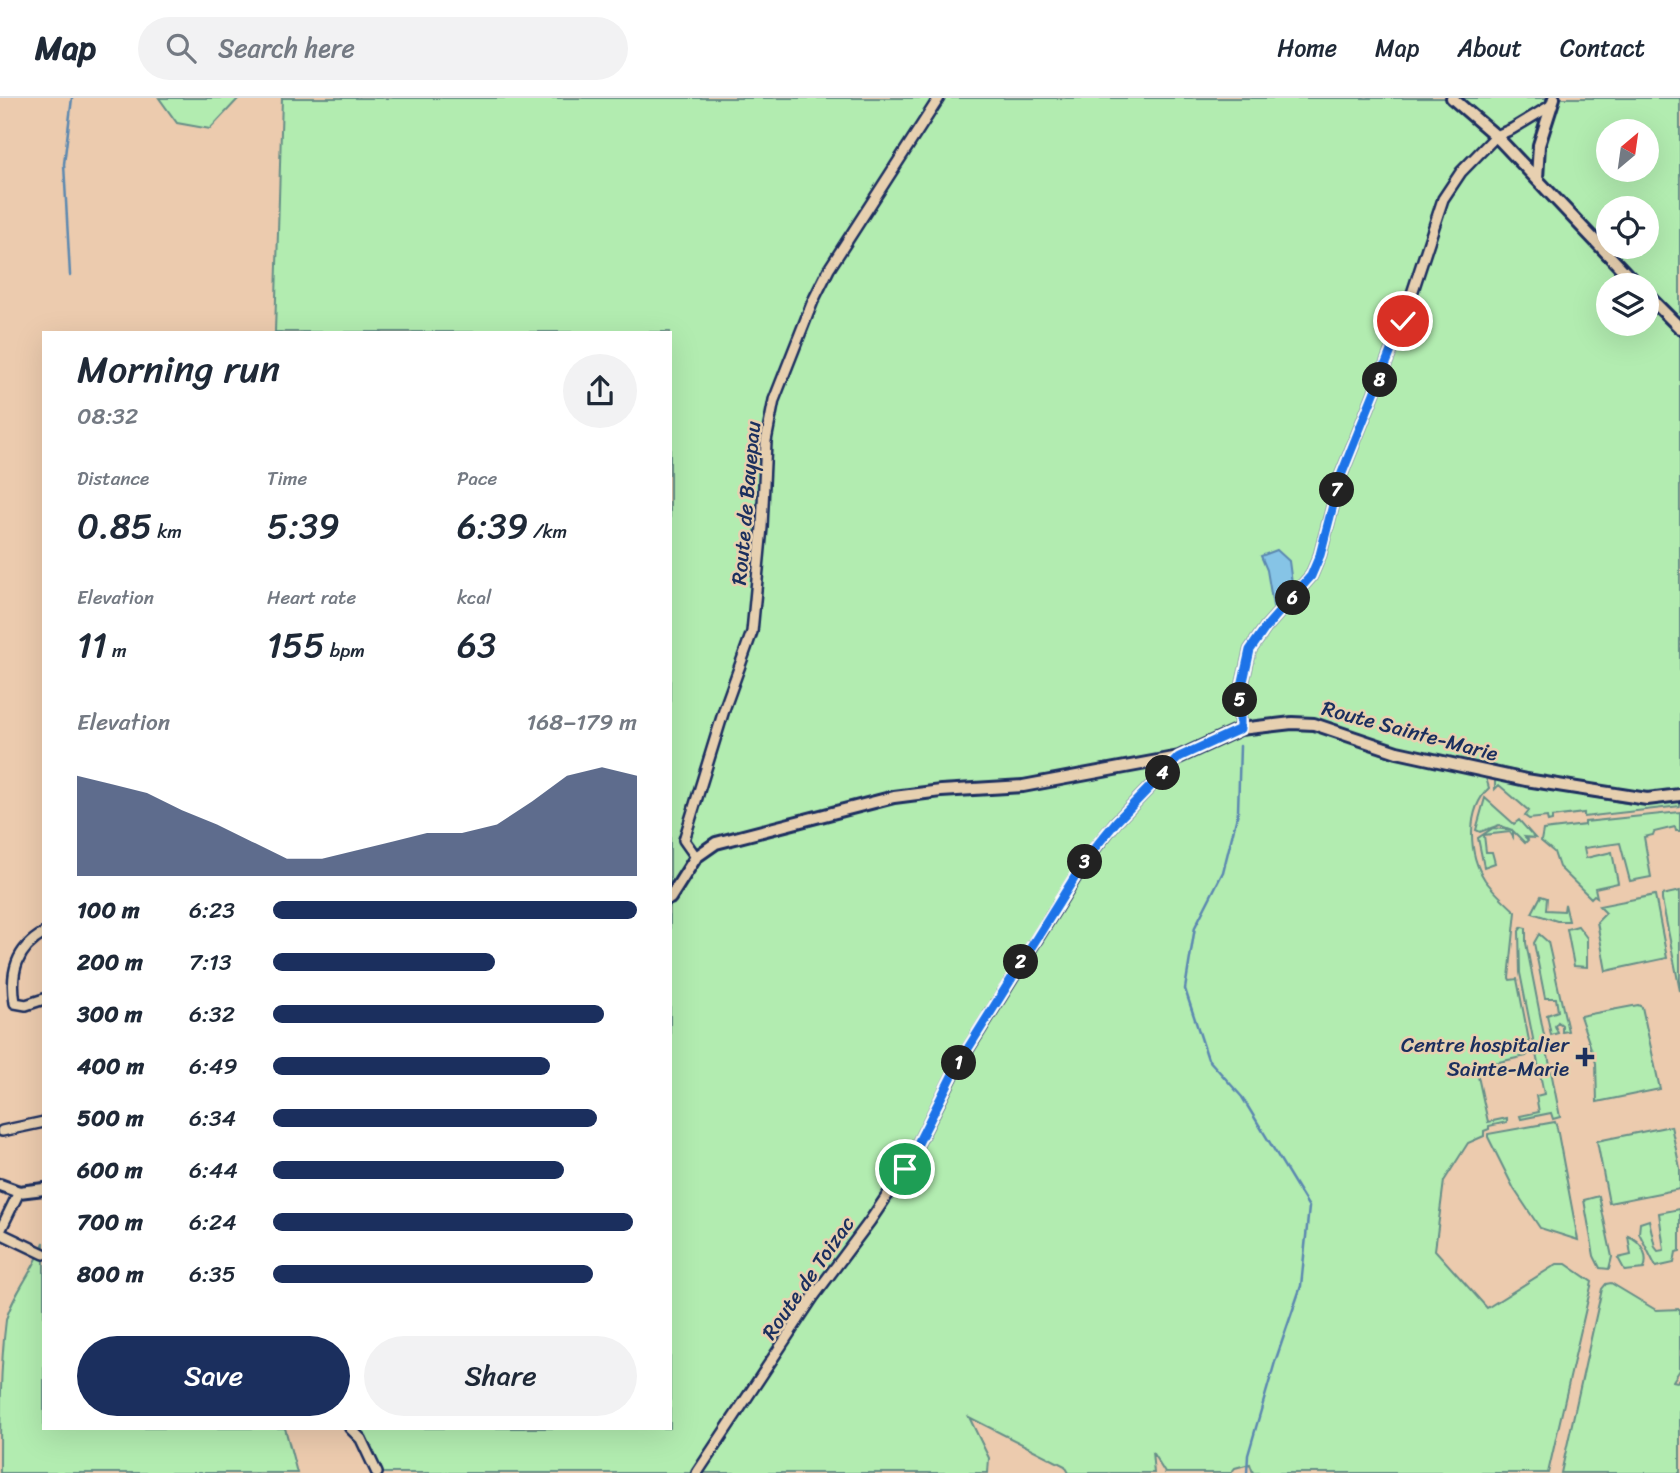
<!DOCTYPE html>
<meta charset="utf-8">
<style>
:root{--surface:#fff;--page:#f2f2f3;--text:#1f2937;--muted:#747a83;--line:#e0e1e3;--accent:#1b2f5e}
body{margin:0;font-family:Sriracha,sans-serif;background:var(--page);color:var(--text);height:100vh;display:flex;flex-direction:column;font-size:26px;white-space:nowrap}
*{box-sizing:border-box;margin:0}
p{font-size:23px;color:var(--muted)}
.icon{flex:none;width:38px;height:38px;fill:none;stroke:currentColor;stroke-width:2;stroke-linecap:round;stroke-linejoin:round}
.map{position:relative;flex:1;overflow:hidden}
.drawer{position:absolute;left:42px;top:233px;width:630px;height:1099px;display:flex;flex-direction:column;background:var(--surface);border-radius:0px;box-shadow:0 7px 28px #0002}
.drawer>*{flex:none}
.needle{width:46px;rotate:29deg}
.fabs{position:absolute;left:1596px;top:21px;display:grid;gap:14px}
.fabs a{display:grid;place-items:center;width:63px;height:63px;border-radius:50%;background:var(--surface);box-shadow:0 7px 28px #0002;font-size:35px}
.pin{position:absolute;display:grid;place-items:center;width:60px;height:60px;color:#fff;margin:-30px;border:4px solid #fff;border-radius:50%;box-shadow:0 2px 7px #0007}
.km{position:absolute;width:35px;height:35px;margin:-18px;border-radius:50%;background:#222;color:#fff;font-size:19px;line-height:35px;text-align:center}
.round{display:grid;place-items:center;flex:none;width:74px;height:74px;border-radius:37px;background:var(--page)}
.head{display:flex;align-items:center;justify-content:space-between;height:119px;padding:0 35px}
h1{font-size:38px;font-weight:600;line-height:52px}
.figures{display:grid;grid-template-columns:repeat(3,1fr);gap:10px;height:119px;padding:7px 35px}
.figures div{display:grid;align-content:center}
.figures b{font-size:35px;font-weight:600}
.figures small{font-size:19px;font-weight:400}
.figures p{font-size:19px}
.chart{height:196px;padding:14px 35px}
.chart p{display:flex;justify-content:space-between}
.chart svg{width:100%;height:126px;margin-top:7px;fill:var(--accent);opacity:.7}
.primary-button{display:flex;gap:14px;margin-top:auto;padding:14px 35px}
.primary-button a{flex:1;height:80px;border-radius:42px;background:var(--accent);color:#fff;font-size:28px;font-weight:600;line-height:80px;text-align:center}
.primary-button a+a{background:var(--page);color:var(--text)}
ul{padding:0 35px;list-style:none;font-size:23px}
li{display:grid;grid-template-columns:112px 84px 1fr;align-items:center;height:52px}
li i{height:18px;border-radius:9px;background:var(--accent)}
header{display:flex;align-items:center;gap:42px;box-sizing:border-box;height:98px;padding:0 35px;background:var(--surface);border-bottom:2px solid var(--line)}
header strong{font-size:33px}
nav{display:flex;gap:38px;margin-inline-start:auto;font-size:24px}
.search{width:490px;height:63px;background:var(--page);display:flex;align-items:center;gap:18px;box-sizing:border-box;padding:0 24px;border-radius:38px;color:var(--muted);font-size:26px}
.map>svg:first-child{display:block}
</style>
<header>
<strong>Map</strong>
<div class="search"><svg class="icon" aria-label="search" viewBox="0 0 24 24"><circle cx="10" cy="10" r="6"/><path d="M15 15l6 6"/></svg>Search here</div>
<nav><a>Home</a><a>Map</a><a>About</a><a>Contact</a></nav>
</header>
<div class="map">
<svg width="1680" height="1375" viewBox="0 0 1680 1375">
<rect width="100%" height="100%" fill="#eccbae"/>
<filter id="ink" filterUnits="userSpaceOnUse"><feTurbulence type="fractalNoise" baseFrequency=".0143" numOctaves="2"/><feDisplacementMap in="SourceGraphic" scale="14" xChannelSelector="R" yChannelSelector="G"/><feConvolveMatrix kernelMatrix="1 2 1 2 8 2 1 2 1" color-interpolation-filters="sRGB"/></filter>
<g filter="url(#ink)">
<path fill="#b2ecb0" stroke="#668e87" stroke-width="2" fill-rule="evenodd" d="M 159,0 L 239,0 L 210,31 L 177,25 Z
M 282,0 L 1680,0 L 1680,691 L 1650,698 L 1484,667 L 1453,672 L 1486,680 L 1489,690 C 1466,712 1468,756 1485,782 C 1494,794 1505,804 1516,814 L 1509,880 L 1510,882 L 1517,881 L 1531,953 L 1526,958 L 1476,969 L 1488,1024 L 1507,1020 L 1507,1024 L 1489,1028 L 1489,1031 L 1484,1033 L 1484,1038 L 1468,1045 L 1444,1083 L 1435,1152 L 1487,1210 L 1557,1166 L 1566,1166 L 1592,1184 L 1548,1375 L 1253,1375 L 1250,1366 L 1235,1370 L 1231,1375 L 1165,1375 L 1152,1354 L 1154,1375 L 1069,1375 L 1065,1368 L 969,1319 L 989,1360 L 988,1375 L 374,1375 L 359,1342 L 345,1330 L 670,1330 L 670,234 L 275,234 ZM 1608,33 L 1647,33 L 1647,72 L 1608,72 ZM 1608,110 L 1647,110 L 1647,149 L 1608,149 ZM 1608,187 L 1647,187 L 1647,226 L 1608,226 Z
M 1495,682 L 1632,706 L 1655,706 L 1680,702 L 1680,708 L 1584,719 L 1584,715 L 1552,719 L 1552,723 L 1548,724 L 1547,719 L 1529,721 L 1525,718 L 1529,713 L 1499,687 L 1495,691 Z
M 1485,700 L 1514,726 L 1519,722 L 1535,740 L 1525,739 L 1528,742 L 1525,745 L 1513,733 L 1513,739 L 1510,734 L 1484,737 L 1486,754 L 1492,754 L 1495,765 L 1484,769 L 1478,740 L 1493,730 L 1512,732 L 1499,727 L 1480,734 L 1476,732 Z
M 1680,714 L 1680,733 L 1676,733 L 1675,729 L 1654,734 L 1653,737 L 1644,739 L 1651,779 L 1630,783 L 1620,745 L 1584,750 L 1586,760 L 1612,754 L 1618,785 L 1595,790 L 1597,799 L 1594,797 L 1591,800 L 1559,769 L 1554,754 L 1541,743 L 1543,732 L 1585,727 L 1585,724 Z
M 1680,793 L 1680,893 L 1662,802 L 1662,797 Z
M 1655,797 L 1667,860 L 1606,873 L 1597,824 L 1606,815 L 1599,808 Z
M 1541,798 L 1547,800 L 1546,812 L 1564,813 L 1565,806 L 1569,823 L 1557,823 L 1532,815 Z
M 1578,828 L 1587,840 L 1587,869 L 1574,868 L 1567,831 Z
M 1522,829 L 1526,830 L 1526,845 L 1560,1019 L 1553,1021 L 1551,1015 L 1521,1021 L 1520,1018 L 1539,1014 L 1536,998 L 1544,996 L 1520,875 L 1519,833 Z
M 1539,836 L 1548,844 L 1568,933 L 1562,934 L 1562,927 L 1558,924 L 1555,928 L 1558,935 L 1551,937 L 1547,917 L 1558,913 L 1556,900 L 1545,900 L 1534,845 Z
M 1638,907 L 1642,909 L 1660,991 L 1597,1004 L 1596,965 L 1580,918 Z
M 1555,1024 L 1557,1030 L 1578,1142 L 1540,1130 L 1514,1091 L 1488,1039 L 1488,1036 Z
M 1671,1028 L 1680,1070 L 1680,1091 L 1609,1105 L 1597,1043 Z
M 1599,1098 L 1612,1159 L 1609,1171 L 1600,1170 L 1594,1158 L 1584,1102 Z
M 1680,1111 L 1680,1153 L 1676,1154 L 1674,1165 L 1656,1169 L 1639,1135 L 1640,1125 L 1649,1122 L 1655,1149 L 1658,1153 L 1664,1152 L 1659,1115 Z
M 1628,1138 C 1642,1143 1649,1158 1644,1171 L 1625,1173 L 1618,1160 L 1631,1157 Z
M 44,1144 L 44,1330 L 285,1330 L 297,1375 L 0,1375 C 0,1326 0,1270 6,1222 C 13,1195 35,1172 44,1144 Z
M 1611,1185 L 1656,1212 L 1680,1211 L 1680,1272 L 1673,1283 L 1677,1284 L 1680,1281 L 1680,1375 L 1561,1375 L 1602,1191 L 1606,1186 Z"/>
<path fill="#86c4e6" stroke="#5b88b0" stroke-width="2" d="M 1277,452 L 1289,463 L 1293,493 L 1273,508 L 1267,472 L 1261,458 Z"/>
<g fill="none" stroke-linecap="round" stroke-linejoin="round">
<path stroke="#5b88b0" stroke-width="2.5" d="M 70,177 L 64,66 L 72,0
M 1240,648 L 1238,714 L 1223,774 L 1195,829 L 1185,891 L 1208,961 L 1242,999 L 1309,1109 L 1301,1188 L 1275,1264 L 1248,1357 L 1247,1375"/>
<g stroke="#1b2f5e" stroke-width="14">
<path id="minor" d="M 1240,631 L 1240,597 L 1250,552 L 1266,529 L 1311,478 L 1320,457 L 1340,380 L 1403,223 L 1443,101 L 1461,74 L 1496,38 L 1512,31 L 1550,8
M 696,759 L 684,742 L 725,609 L 752,534 L 762,429 L 766,343 L 774,302 L 813,203 L 829,171 L 939,0
M 44,835 C 16,851 10,874 15,905 L 26,907 L 44,901
M 2,1033 L 44,1024
M 0,1133 L 19,1094
M 0,1135 L 44,1156
M 350,1330 L 361,1341 L 377,1375
M 697,1375 L 814,1198 L 870,1123 L 905,1071 L 957,969 L 1089,758 L 1116,724 L 1179,659"/>
</g>
<g stroke="#1b2f5e" stroke-width="16">
<path id="tertiary" d="M 1452,0 L 1496,38 L 1637,187
M 1537,81 L 1539,47 L 1554,0
M 1647,197 L 1680,230
M 670,800 L 696,759 L 716,745 L 894,699 L 941,693 L 1023,688 L 1179,659 L 1240,631 L 1292,625 L 1314,626 L 1397,654 L 1526,682 L 1647,701 L 1680,697
M 0,1087 L 19,1094 L 44,1091"/>
</g>
<use href="#minor" stroke="#e7d0b0" stroke-width="9"/>
<use href="#tertiary" stroke="#e7d0b0" stroke-width="10"/>
</g>
</g>
<g fill="none" stroke-linecap="round" stroke-linejoin="round" filter="url(#ink)">
<g stroke="#fff" stroke-width="14">
<path id="route" d="M 905,1071 L 957,968 L 1088,758 L 1116,724 L 1179,659 L 1240,631 L 1240,597 L 1250,552 L 1266,529 L 1311,478 L 1320,457 L 1340,380 L 1403,223"/>
</g>
<use href="#route" stroke="#1a73e8" stroke-width="9"/>
</g>
<path fill="#1b2f5e" stroke="#e7d0b0" stroke-width="2.5" d="M1581.5 948.5h7v7h7v7h-7v7h-7v-7h-7v-7h7z"/>
<g text-anchor="middle" stroke-width="5" stroke-linejoin="round" paint-order="stroke">
<g font-size="21" fill="#1b2f5e" stroke="#e7d0b0">
<text transform="translate(746 405) rotate(-85)" y="7">Route de Bayepau</text>
<text transform="translate(1410 633) rotate(15)" y="7">Route Sainte-Marie</text>
<text transform="translate(808 1180) rotate(-55)" y="7">Route de Toizac</text>
</g>
<g font-size="21" fill="#1b2f5e" stroke="#e7d0b0" text-anchor="end">
<text x="1569" y="954">Centre hospitalier<tspan x="1569" dy="24">Sainte-Marie</tspan></text>
</g>
</g>
</svg>
<div class="fabs">
<a><svg class="needle" viewBox="-14 -14 28 28"><path d="M0-13l5 13h-10z" fill="#e53935"/><path d="M0 13l5-13h-10z" fill="#747a83"/></svg></a>
<a><svg class="icon" aria-label="locate" viewBox="0 0 24 24"><circle cx="12" cy="12" r="6"/><path d="M12 2v4M12 18v4M2 12h4M18 12h4"/></svg></a>
<a><svg class="icon" aria-label="layers" viewBox="0 0 24 24"><path d="M12 4l9 5-9 5-9-5zM3 14l9 5 9-5"/></svg></a>
</div>
<div class="pin" style="left:905px;top:1071px;background:#1e9e55"><svg class="icon" aria-label="arrive" viewBox="0 0 24 24"><path d="M6 21V4h12l-3 4 3 4H6"/></svg></div>
<div class="pin" style="left:1403px;top:223px;background:#d93025"><svg class="icon" aria-label="check" viewBox="0 0 24 24"><path d="M5 12l5 5 9-10"/></svg></div>
<b class="km" style="left:959px;top:965px">1</b>
<b class="km" style="left:1021px;top:864px">2</b>
<b class="km" style="left:1085px;top:764px">3</b>
<b class="km" style="left:1163px;top:675px">4</b>
<b class="km" style="left:1240px;top:602px">5</b>
<b class="km" style="left:1293px;top:500px">6</b>
<b class="km" style="left:1337px;top:392px">7</b>
<b class="km" style="left:1380px;top:282px">8</b>
<section class="drawer">
<div class="head"><div><h1>Morning run</h1><p>08:32</p></div><a class="round"><svg class="icon" aria-label="share" viewBox="0 0 24 24"><path d="M12 15V3M7 8l5-5 5 5M5 13v7h14v-7"/></svg></a></div>
<div class="figures">
<div><p>Distance</p><b>0.85<small> km</small></b></div>
<div><p>Time</p><b>5:39</b></div>
<div><p>Pace</p><b>6:39<small> /km</small></b></div>
</div>
<div class="figures">
<div><p>Elevation</p><b>11<small> m</small></b></div>
<div><p>Heart rate</p><b>155<small> bpm</small></b></div>
<div><p>kcal</p><b>63</b></div>
</div>
<div class="chart"><p><span>Elevation</span>168–179 m</p>
<svg viewBox="0 0 160 44" preserveAspectRatio="none"><path d="M0 44V9L10 12L20 15L30 21L40 26L50 32L60 38L70 38L80 35L90 32L100 29L110 29L120 26L130 18L140 9L150 6L160 9V44z"/></svg>
</div>
<ul>
<li><b>100 m</b>6:23<i style="width:100%"></i></li>
<li><b>200 m</b>7:13<i style="width:61%"></i></li>
<li><b>300 m</b>6:32<i style="width:91%"></i></li>
<li><b>400 m</b>6:49<i style="width:76%"></i></li>
<li><b>500 m</b>6:34<i style="width:89%"></i></li>
<li><b>600 m</b>6:44<i style="width:80%"></i></li>
<li><b>700 m</b>6:24<i style="width:99%"></i></li>
<li><b>800 m</b>6:35<i style="width:88%"></i></li>
</ul>
<div class="primary-button"><a>Save</a><a>Share</a></div>
</section>
</div>
